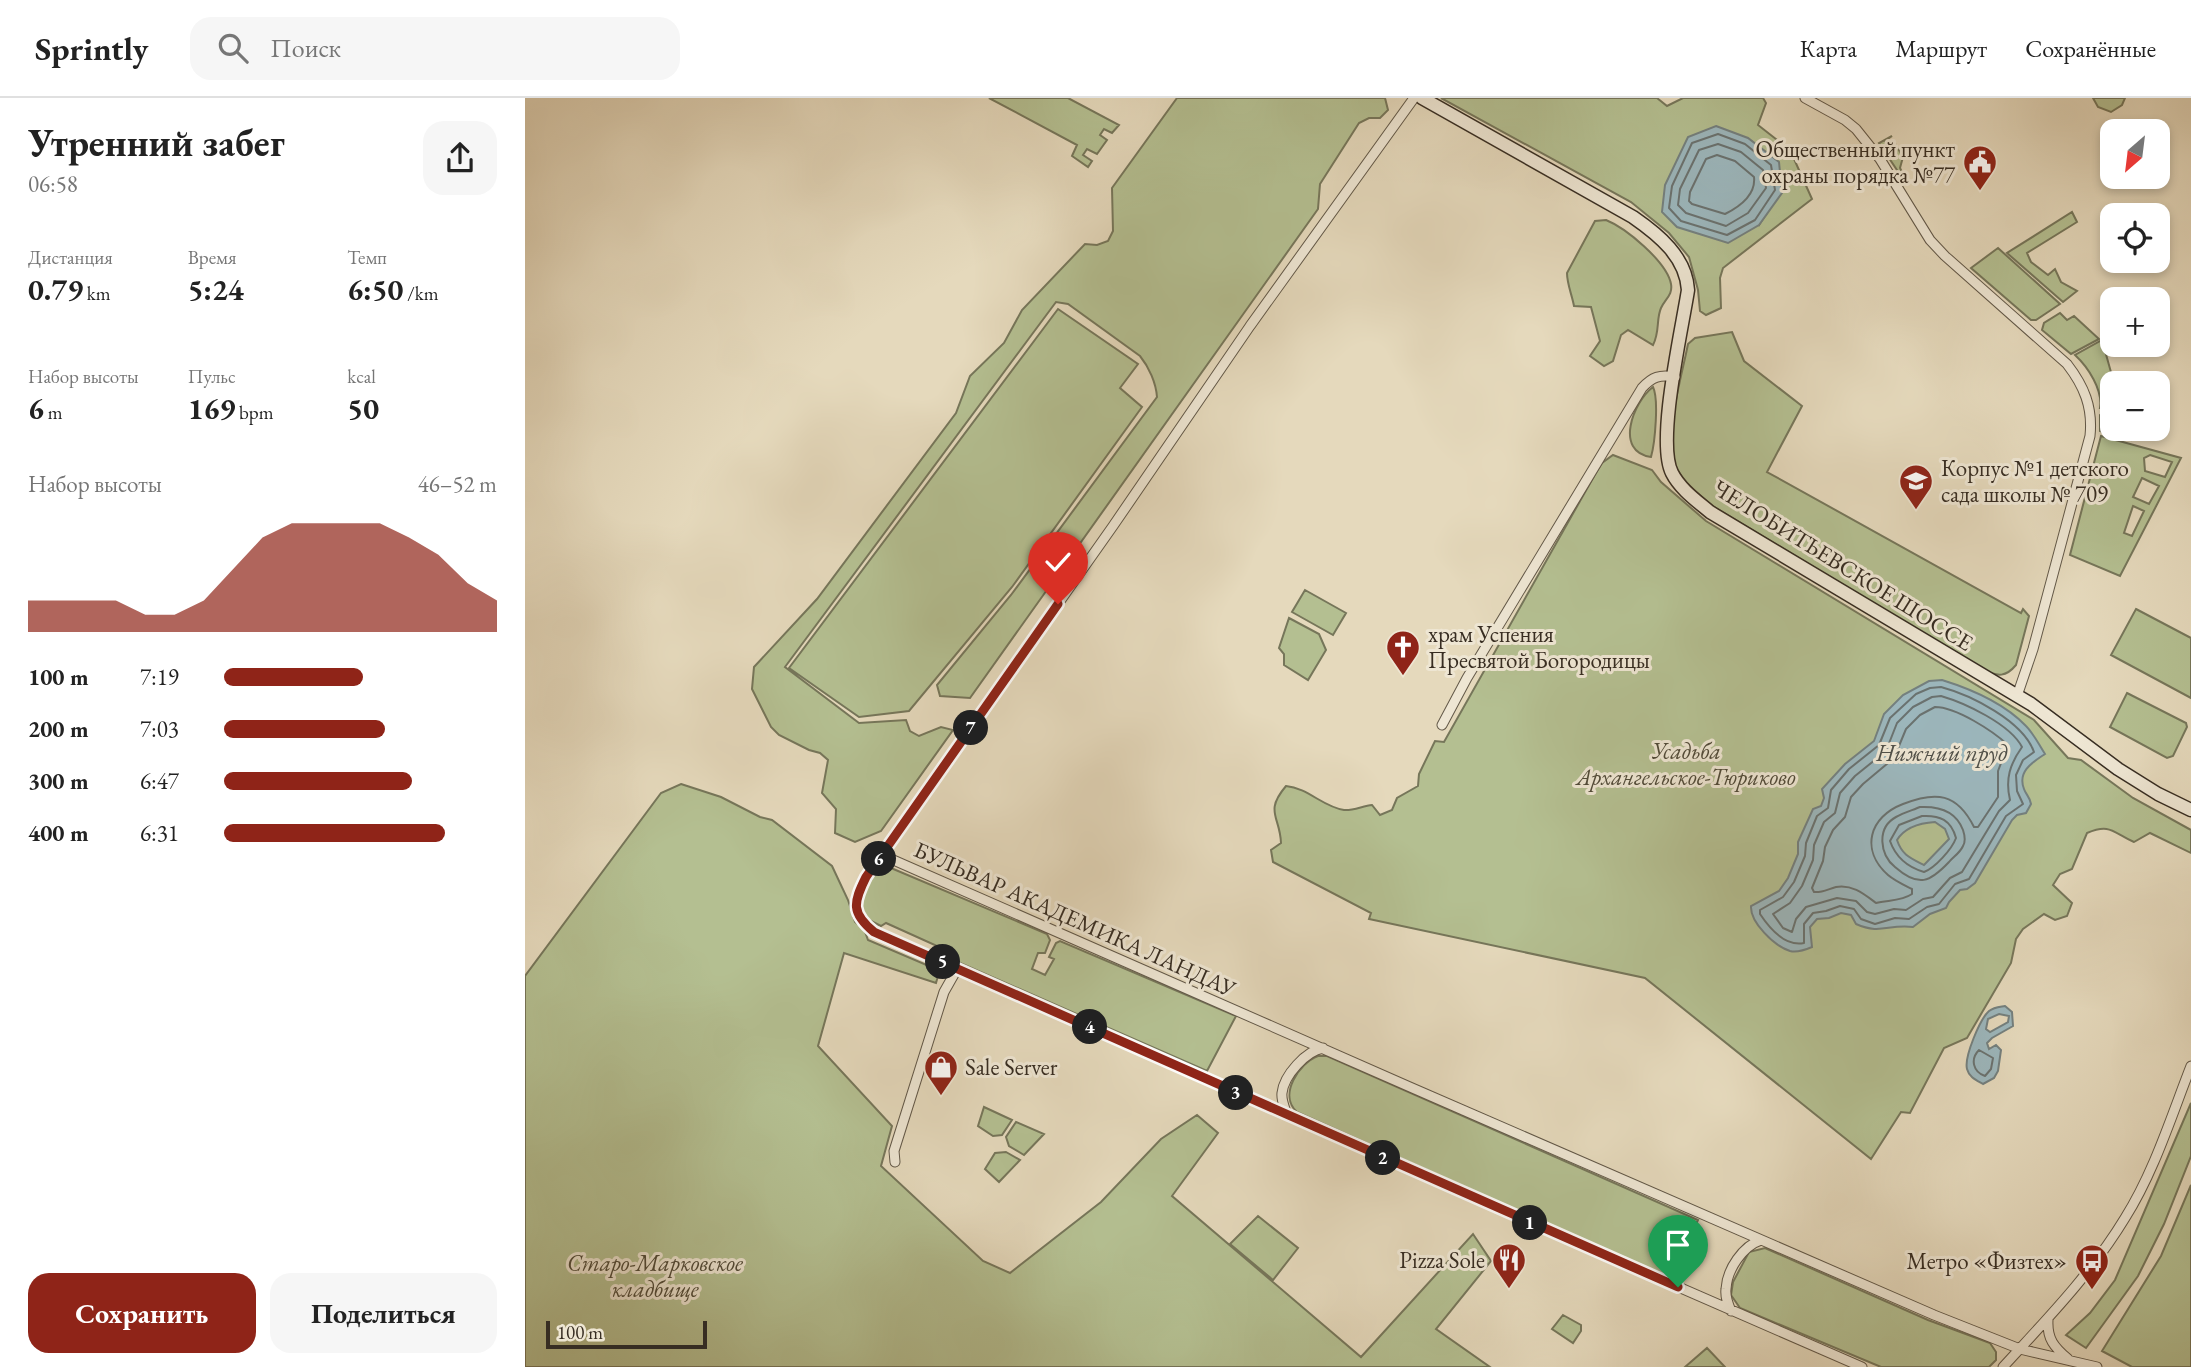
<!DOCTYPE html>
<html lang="ru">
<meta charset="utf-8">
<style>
:root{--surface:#fff;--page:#f6f6f6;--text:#222;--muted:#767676;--line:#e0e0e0;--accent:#8f2418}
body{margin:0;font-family:"EB Garamond",serif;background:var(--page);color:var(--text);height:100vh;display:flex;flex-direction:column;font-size:26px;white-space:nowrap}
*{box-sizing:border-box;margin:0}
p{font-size:23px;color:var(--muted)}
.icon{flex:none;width:38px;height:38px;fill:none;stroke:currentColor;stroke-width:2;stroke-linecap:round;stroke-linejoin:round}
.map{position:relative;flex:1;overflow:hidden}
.side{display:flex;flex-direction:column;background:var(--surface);width:525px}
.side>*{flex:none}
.needle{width:46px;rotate:208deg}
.controls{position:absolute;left:1575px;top:21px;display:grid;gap:14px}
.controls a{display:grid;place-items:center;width:70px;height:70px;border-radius:14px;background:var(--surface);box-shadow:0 4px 10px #0003;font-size:35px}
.scale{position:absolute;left:21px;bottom:18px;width:161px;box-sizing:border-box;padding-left:7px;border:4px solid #372d22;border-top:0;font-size:19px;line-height:24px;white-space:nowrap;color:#372d22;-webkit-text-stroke:5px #eee6d3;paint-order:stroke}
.pin{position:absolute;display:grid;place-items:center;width:60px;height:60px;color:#fff;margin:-72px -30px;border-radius:50% 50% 50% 0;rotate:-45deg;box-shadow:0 0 7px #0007}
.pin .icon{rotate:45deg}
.km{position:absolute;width:35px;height:35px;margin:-18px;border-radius:50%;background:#222;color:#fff;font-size:19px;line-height:35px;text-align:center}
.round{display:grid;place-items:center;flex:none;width:74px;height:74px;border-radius:21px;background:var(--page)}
.overview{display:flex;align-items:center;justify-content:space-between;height:119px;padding:0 28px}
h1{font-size:38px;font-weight:700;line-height:52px}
.figures{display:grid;grid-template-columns:repeat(3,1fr);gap:10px;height:119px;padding:7px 28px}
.figures div{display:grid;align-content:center}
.figures b{font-size:30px;font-weight:700}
.figures small{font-size:19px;font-weight:400}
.figures p{font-size:19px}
.chart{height:196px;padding:14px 28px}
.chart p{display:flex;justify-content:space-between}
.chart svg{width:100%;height:126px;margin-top:7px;fill:var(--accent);opacity:.7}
.action{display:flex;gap:14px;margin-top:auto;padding:14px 28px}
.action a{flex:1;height:80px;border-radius:21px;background:var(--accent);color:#fff;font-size:28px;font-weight:700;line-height:80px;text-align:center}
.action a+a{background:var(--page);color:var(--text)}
ul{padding:0 28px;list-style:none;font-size:23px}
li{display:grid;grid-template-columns:112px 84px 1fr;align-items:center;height:52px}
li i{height:18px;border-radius:9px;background:var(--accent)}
header{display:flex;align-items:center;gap:42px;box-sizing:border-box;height:98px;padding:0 35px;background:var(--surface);border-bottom:2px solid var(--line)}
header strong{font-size:33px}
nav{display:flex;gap:38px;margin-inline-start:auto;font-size:24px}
.search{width:490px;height:63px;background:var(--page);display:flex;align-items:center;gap:18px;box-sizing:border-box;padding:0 24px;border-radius:21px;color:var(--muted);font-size:26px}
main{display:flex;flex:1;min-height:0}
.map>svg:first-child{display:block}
</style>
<header>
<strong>Sprintly</strong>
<div class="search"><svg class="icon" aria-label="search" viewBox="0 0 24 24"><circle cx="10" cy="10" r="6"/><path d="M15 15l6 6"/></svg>Поиск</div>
<nav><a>Карта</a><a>Маршрут</a><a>Сохранённые</a></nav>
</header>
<main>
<section class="side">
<div class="overview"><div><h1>Утренний забег</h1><p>06:58</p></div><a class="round"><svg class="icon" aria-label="share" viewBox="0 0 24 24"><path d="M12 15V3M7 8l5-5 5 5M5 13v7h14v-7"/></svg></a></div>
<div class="figures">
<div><p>Дистанция</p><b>0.79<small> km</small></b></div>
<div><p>Время</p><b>5:24</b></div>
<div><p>Темп</p><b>6:50<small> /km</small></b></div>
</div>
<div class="figures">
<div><p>Набор высоты</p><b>6<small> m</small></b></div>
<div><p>Пульс</p><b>169<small> bpm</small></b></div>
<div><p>kcal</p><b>50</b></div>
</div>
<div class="chart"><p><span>Набор высоты</span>46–52 m</p>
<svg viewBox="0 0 160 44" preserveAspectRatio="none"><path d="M0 44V33L10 33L20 33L30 33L40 38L50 38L60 33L70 22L80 11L90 6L100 6L110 6L120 6L130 11L140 17L150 27L160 33V44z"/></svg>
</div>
<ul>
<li><b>100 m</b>7:19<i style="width:51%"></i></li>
<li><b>200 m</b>7:03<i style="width:59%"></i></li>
<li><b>300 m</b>6:47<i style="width:69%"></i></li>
<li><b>400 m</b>6:31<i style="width:81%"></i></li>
</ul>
<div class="action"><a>Сохранить</a><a>Поделиться</a></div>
</section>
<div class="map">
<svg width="1666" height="1269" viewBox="0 0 1666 1269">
<rect width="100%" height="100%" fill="#e5d9bc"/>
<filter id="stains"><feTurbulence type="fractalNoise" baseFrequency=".00286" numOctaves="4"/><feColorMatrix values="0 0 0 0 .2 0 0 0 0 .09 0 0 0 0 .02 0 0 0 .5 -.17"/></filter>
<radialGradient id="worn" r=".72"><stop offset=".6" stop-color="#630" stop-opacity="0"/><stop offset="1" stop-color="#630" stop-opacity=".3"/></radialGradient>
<path fill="#b4bf91" stroke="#76765a" stroke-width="2" fill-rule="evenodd" d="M 464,0 L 543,0 L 594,27 L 587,35 L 579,31 L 575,37 L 582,42 L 572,56 L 562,51 L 558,57 L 567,63 L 563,69 L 547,58 L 552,47 Z
M 652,0 L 860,0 L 863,12 L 855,20 L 844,20 L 834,25 L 795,86 L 793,111 L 445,600 L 415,598 L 412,587 L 486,497 L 632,299 C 631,285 624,269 615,258 L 543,206 L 531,204 L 260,569 L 334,625 L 381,622 L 385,633 L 394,638 L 416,629 L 428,632 L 356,733 L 330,744 L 310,735 L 311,711 L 297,695 L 303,662 L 295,655 L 284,652 L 254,637 L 246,629 L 227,591 L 229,569 L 292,501 L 431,315 L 445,278 L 479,245 L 497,212 L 560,146 L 572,147 L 583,143 L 588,133 L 587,90 Z
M 916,0 L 1132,0 L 1142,8 L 1158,0 L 1238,0 L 1241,5 L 1233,27 L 1265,52 L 1287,101 L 1198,170 L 1195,180 L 1196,210 L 1181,217 L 1175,213 L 1173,192 L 1164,159 L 1144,135 L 1106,104 ZM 1163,39 L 1242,115 L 1234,127 Z
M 1568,0 L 1600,0 L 1597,7 L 1586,14 L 1573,9 Z
M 1367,38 L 1360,43 L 1365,50 L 1371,47 L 1378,59 L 1375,70 L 1377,74 L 1376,78 L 1354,45 Z
M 1547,114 L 1552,124 L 1502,155 L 1506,164 L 1523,177 L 1530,171 L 1536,184 L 1552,193 L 1538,204 L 1482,155 Z
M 1081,122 C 1101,130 1142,164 1146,186 C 1148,197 1140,201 1136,210 C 1131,221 1135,234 1128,247 L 1103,232 L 1096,237 L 1088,263 L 1079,268 L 1065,258 L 1075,243 L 1066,209 L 1049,208 C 1047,197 1042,186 1042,175 L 1070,123 Z
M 1473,150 L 1535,206 L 1511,222 L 1506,222 L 1446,170 Z
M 533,211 L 613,266 L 595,290 L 617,309 L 487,489 L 384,613 L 334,619 L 264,570 Z
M 1535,215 L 1542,222 L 1549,218 L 1574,241 L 1546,256 L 1517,232 L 1519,225 Z
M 1207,234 L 1219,263 L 1277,308 L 1242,374 L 1496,515 L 1498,511 L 1504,518 L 1491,567 C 1481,579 1473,579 1459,572 L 1186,407 C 1172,395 1153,380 1148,361 C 1141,331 1157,277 1163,246 L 1170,240 Z
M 1577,242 L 1589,285 L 1587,285 L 1587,310 L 1575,310 C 1578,292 1563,269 1550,257 Z
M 1128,289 C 1134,301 1130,345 1126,359 C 1089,354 1108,304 1128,289 Z
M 1587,315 L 1587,331 L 1605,331 L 1606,342 L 1575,333 L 1575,317 Z
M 1576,338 L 1656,360 L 1595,478 L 1545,457 ZM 1625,357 L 1647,364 L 1640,379 L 1620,373 L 1619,360 ZM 1617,380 L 1634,388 L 1624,406 L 1608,399 ZM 1608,408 L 1619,413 L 1607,438 L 1599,435 Z
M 1088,357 L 1127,372 L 1136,384 L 1181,423 L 1509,622 L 1543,660 L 1556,662 L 1608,700 L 1666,732 L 1666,755 L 1625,735 L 1609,744 C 1588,735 1586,725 1562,735 L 1547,771 L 1535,776 L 1528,787 L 1547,805 L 1542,818 L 1530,822 L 1519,816 L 1498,831 L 1491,841 L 1486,865 L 1442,940 L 1419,950 L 1385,1015 L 1376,1014 L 1346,1061 L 1120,880 L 844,821 L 846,815 L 748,764 L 746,752 L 756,745 C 755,718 739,714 761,688 C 783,690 798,709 819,712 C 827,713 838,708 847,707 L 855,717 L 867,712 L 872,700 L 893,688 L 894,676 L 910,643 L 919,644 L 1072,373 L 1077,365 Z
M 780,492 L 821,515 L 808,537 L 767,514 Z
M 1611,511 L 1666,540 L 1666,600 L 1586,557 Z
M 764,520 L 794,536 L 801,552 L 783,582 L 759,567 L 759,556 L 754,550 Z
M 1602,595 L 1661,625 L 1662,629 L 1648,658 L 1642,660 L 1585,629 Z
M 156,686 L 196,699 L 235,719 L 247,722 L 307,768 L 323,802 L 330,824 L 339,831 L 343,842 L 411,871 L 413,878 L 411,885 L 319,855 L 293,948 L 367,1028 L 356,1068 L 458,1163 L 485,1175 L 576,1104 L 636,1041 L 672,1017 L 693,1035 L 647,1098 L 836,1259 L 948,1136 L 966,1163 L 911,1231 L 965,1269 L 0,1269 L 0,878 L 136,695 Z
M 366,770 L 522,836 L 525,842 L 520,855 L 513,855 L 507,871 L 520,877 L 529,861 L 524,859 L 531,845 L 535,843 L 711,918 L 682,973 L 426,861 L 421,852 L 361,825 L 356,828 L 340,820 C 330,800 343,774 366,770 Z
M 793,958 L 802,958 L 1173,1122 L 1160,1149 L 1156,1150 L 1148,1166 L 1151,1169 L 1146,1181 L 772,1014 C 753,997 774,965 793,958 Z
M 1666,1005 L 1666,1058 L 1639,1126 L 1613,1178 L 1561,1250 L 1541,1237 L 1565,1215 L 1590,1182 Z
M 459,1009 L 487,1022 L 477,1037 L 468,1038 L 453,1028 Z
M 491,1024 L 519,1036 L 499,1057 L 484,1048 L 481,1039 Z
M 481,1054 L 495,1062 L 474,1084 L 460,1071 L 470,1055 Z
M 1666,1087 L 1666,1269 L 1607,1269 L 1577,1253 L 1636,1158 Z
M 733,1118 L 773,1150 L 748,1182 L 705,1146 Z
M 1240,1150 L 1403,1222 L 1465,1245 L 1471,1254 L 1471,1262 L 1464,1269 L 1356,1269 L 1215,1210 L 1206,1197 L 1208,1184 L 1224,1154 Z
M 1038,1217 L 1056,1227 L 1056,1233 L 1048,1245 L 1027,1231 Z
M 1182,1250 L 1200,1269 L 1160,1269 Z"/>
<path fill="#9cb7bd" stroke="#74807f" stroke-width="2" fill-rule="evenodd" d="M 1191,28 L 1223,40 L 1254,64 L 1257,95 L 1234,127 L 1203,145 L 1152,129 L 1137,114 L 1140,87 L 1163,39 Z
M 1417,582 C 1446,591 1480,606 1501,628 C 1509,636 1514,647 1520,656 C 1508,664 1492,673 1499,691 C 1501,697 1505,699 1506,706 L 1501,715 L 1492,717 L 1487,722 L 1450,785 L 1442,791 L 1435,792 L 1424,804 L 1421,810 L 1405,816 L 1388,829 C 1362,826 1356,837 1331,826 L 1326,817 L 1316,815 L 1304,820 L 1292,821 L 1285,829 L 1287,849 C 1280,852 1272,855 1265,853 C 1249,848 1225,824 1226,808 L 1254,793 L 1263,780 L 1273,756 L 1273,744 L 1288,711 L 1296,708 L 1299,700 L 1297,691 L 1320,666 L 1349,643 L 1359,616 L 1378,597 L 1404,583 ZM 1410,724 L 1420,731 L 1424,741 L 1399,767 C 1385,760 1377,757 1372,742 C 1380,729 1395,725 1410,724 Z
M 1480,908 L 1487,914 L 1488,928 L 1467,940 L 1462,945 L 1464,951 L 1471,947 L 1476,952 L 1473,973 L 1469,980 L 1458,986 C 1451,982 1444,979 1442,971 C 1439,959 1455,921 1464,913 C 1469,909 1474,909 1480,908 ZM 1474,916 L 1484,918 L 1483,924 L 1465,934 L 1461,931 L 1463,921 Z"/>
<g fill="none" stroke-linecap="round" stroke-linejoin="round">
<path stroke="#6a7270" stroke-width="2" d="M 1193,36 L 1220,46 L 1246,67 L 1250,92 L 1230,122 L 1202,137 L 1156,123 L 1144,110 L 1147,88 L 1167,45 Z
M 1193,46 L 1216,54 L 1238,72 L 1241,90 L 1223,115 L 1201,128 L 1161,115 L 1153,107 L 1155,91 L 1174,52 Z
M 1192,57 L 1210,63 L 1229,79 C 1231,97 1214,109 1200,116 L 1167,106 L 1164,103 L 1165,94 L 1181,61 Z
M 1416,589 C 1446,597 1498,623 1509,654 L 1498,662 L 1491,677 L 1492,693 L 1498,706 L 1481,718 L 1444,781 L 1430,786 L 1414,806 L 1402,809 L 1384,821 L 1370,820 L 1350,826 L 1336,821 L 1329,811 L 1315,808 L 1301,813 L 1288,815 L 1279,826 L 1279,845 C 1260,849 1245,831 1235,816 L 1235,812 L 1258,799 L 1269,784 L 1280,758 L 1281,745 L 1292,718 L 1303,710 L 1306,692 L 1324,671 L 1354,647 L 1365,620 L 1391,596 L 1405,590 Z
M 1416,598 C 1440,605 1485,626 1497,649 C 1485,666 1480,681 1485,702 L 1474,713 L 1437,774 L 1425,780 L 1408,799 L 1398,801 L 1381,812 L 1369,811 L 1350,816 L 1342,814 L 1331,803 L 1312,800 L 1281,809 L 1271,821 L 1267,834 L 1258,830 L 1248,816 L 1265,805 L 1277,788 L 1288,762 L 1289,747 L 1299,724 L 1310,715 L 1315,695 L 1330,678 L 1361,653 L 1372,625 L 1388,609 L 1407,599 Z
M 1410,609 C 1431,609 1468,633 1483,647 L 1473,673 L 1473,699 L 1453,729 L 1449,729 C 1432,695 1411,693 1378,706 C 1344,719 1335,752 1363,777 C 1370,783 1379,787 1387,791 L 1387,796 C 1377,803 1363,802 1351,805 C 1339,796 1327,786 1311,789 C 1303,791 1297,795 1289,794 L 1287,790 L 1298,763 L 1300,749 L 1308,732 L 1320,719 L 1326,699 L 1338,686 L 1369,660 L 1381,631 L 1395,617 Z
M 1395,709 C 1415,708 1431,713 1438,732 C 1440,738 1441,743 1438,748 C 1435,755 1428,759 1424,764 C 1405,784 1394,790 1370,769 C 1355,757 1351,730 1371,719 C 1378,715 1388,712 1395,709 Z
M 1397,718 C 1415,717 1426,722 1431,740 C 1427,751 1410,770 1399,774 C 1382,769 1371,760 1365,743 L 1374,727 Z
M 1454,952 L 1468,960 L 1466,971 L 1460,978 C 1448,974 1445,961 1454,952 Z"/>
<g stroke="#625848" stroke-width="11">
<path id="street" d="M 889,0 L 725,228 L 588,428 L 368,740 C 356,758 322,795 333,818 C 337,825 343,829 349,834 L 1009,1126 L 1337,1269
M 1280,0 L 1320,22 L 1331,31 L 1355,61 L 1405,142 L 1420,158 L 1542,266 C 1559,288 1568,309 1565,338 L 1508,551 L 1492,598
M 917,627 L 942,580 L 1117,290 C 1127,279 1135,276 1150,279
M 357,757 L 885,989 L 1409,1217 L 1495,1251 L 1572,1269
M 762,1017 C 760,1010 756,1003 757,995 C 759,977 781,953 798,950
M 370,1064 L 369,1053 L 419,894 L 432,871
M 1206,1213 C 1203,1206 1200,1199 1201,1191 C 1202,1171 1218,1148 1236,1142
M 1523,1222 C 1522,1241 1529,1249 1543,1261
M 1478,1269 C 1522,1221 1566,1176 1600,1120 C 1629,1074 1646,1019 1666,968"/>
</g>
<g stroke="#372d22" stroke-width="15">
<path id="secondary" d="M 897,0 L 1108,119 C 1134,137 1161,159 1163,192 C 1157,231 1131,344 1147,375 C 1155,391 1172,403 1185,414 L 1506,606 L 1593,671 L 1633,696 L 1666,712"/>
</g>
<use href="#street" stroke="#eee6d3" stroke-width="9"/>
<use href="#secondary" stroke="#eee6d3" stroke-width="12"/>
</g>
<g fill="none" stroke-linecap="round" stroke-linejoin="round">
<g stroke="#fff" stroke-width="14">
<path id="route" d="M 533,506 L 341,779 C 328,805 326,815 349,834 L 1153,1189"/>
</g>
<use href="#route" stroke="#8f2418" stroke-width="9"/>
</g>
<defs>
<g id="civic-pin" transform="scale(1.75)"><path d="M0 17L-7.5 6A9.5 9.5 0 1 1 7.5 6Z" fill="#8f2418" stroke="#eee6d3"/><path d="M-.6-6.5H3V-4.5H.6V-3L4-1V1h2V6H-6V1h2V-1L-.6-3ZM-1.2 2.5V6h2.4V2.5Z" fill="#fff"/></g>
<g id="school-pin" transform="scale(1.75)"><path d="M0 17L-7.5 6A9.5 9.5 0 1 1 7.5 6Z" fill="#8f2418" stroke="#eee6d3"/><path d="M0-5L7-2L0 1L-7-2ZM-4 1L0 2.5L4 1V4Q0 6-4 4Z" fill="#fff"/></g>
<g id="church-pin" transform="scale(1.75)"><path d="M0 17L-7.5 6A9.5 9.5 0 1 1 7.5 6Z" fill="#8f2418" stroke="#eee6d3"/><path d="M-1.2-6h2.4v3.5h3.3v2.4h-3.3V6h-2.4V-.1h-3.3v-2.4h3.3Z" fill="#fff"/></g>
<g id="shop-pin" transform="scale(1.75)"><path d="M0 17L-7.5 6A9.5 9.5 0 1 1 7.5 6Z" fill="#8f2418" stroke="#eee6d3"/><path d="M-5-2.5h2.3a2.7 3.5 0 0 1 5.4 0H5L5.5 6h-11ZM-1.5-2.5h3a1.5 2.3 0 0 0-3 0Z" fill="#fff"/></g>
<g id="restaurant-pin" transform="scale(1.75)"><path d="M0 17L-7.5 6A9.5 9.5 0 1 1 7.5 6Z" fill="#8f2418" stroke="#eee6d3"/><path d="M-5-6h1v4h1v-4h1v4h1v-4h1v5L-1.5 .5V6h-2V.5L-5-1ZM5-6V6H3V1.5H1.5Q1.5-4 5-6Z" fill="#fff"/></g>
<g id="bus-pin" transform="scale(1.75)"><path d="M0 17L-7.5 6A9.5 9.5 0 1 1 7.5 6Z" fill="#8f2418" stroke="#eee6d3"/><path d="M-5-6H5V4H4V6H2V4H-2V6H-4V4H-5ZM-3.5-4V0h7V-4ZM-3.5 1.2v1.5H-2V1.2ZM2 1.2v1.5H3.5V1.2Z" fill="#fff"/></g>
</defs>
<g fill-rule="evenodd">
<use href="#civic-pin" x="1455" y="64"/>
<use href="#school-pin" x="1391" y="383"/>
<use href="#church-pin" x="878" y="549"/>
<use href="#shop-pin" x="416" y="969"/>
<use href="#restaurant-pin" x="984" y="1162"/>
<use href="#bus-pin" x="1567" y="1163"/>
</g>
<g text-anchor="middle" stroke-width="6" stroke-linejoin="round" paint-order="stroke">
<g font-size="23" fill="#372d22" stroke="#eee6d3" text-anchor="end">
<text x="1430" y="59">Общественный пункт<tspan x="1430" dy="26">охраны порядка №77</tspan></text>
<text x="1416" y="378" text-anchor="start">Корпус №1 детского<tspan x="1416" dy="26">сада школы № 709</tspan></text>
<text x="903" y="544" text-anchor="start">храм Успения<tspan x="903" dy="26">Пресвятой Богородицы</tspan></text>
<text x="440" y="977" text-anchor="start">Sale Server</text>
<text x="960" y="1170">Pizza Sole</text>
<text x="1542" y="1171">Метро «Физтех»</text>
</g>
<g font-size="23" fill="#372d22" stroke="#eee6d3">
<text transform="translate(1318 467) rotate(32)" y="8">ЧЕЛОБИТЬЕВСКОЕ ШОССЕ</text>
<text transform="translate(550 821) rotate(24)" y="8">БУЛЬВАР АКАДЕМИКА ЛАНДАУ</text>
</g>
<g font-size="23" font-style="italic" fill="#504a38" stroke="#eee6d3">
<text x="1161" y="661">Усадьба<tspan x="1161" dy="26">Архангельское-Тюриково</tspan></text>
<text x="130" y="1173">Старо-Марковское<tspan x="130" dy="26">кладбище</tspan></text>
</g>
<g font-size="24" font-style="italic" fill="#505049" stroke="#eee6d3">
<text x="1417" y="663">Нижний пруд</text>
</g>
</g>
<rect width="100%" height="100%" filter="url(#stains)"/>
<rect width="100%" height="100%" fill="url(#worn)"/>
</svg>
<div class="controls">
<a><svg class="needle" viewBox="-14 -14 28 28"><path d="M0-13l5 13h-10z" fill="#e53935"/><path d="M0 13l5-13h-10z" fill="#767676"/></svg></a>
<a><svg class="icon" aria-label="locate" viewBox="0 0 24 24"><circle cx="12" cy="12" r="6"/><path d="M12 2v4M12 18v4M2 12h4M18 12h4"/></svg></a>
<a>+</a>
<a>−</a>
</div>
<div class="scale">100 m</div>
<div class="pin" style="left:1153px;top:1189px;background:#1e9e55"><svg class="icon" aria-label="arrive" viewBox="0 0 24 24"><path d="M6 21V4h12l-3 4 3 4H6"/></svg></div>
<div class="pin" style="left:533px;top:506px;background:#d93025"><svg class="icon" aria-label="check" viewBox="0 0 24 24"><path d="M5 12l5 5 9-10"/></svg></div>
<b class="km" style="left:1005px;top:1125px">1</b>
<b class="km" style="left:858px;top:1060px">2</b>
<b class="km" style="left:711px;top:995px">3</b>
<b class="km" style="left:565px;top:929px">4</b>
<b class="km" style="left:418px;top:864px">5</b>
<b class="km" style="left:354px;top:761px">6</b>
<b class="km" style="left:446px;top:630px">7</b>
</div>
</main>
